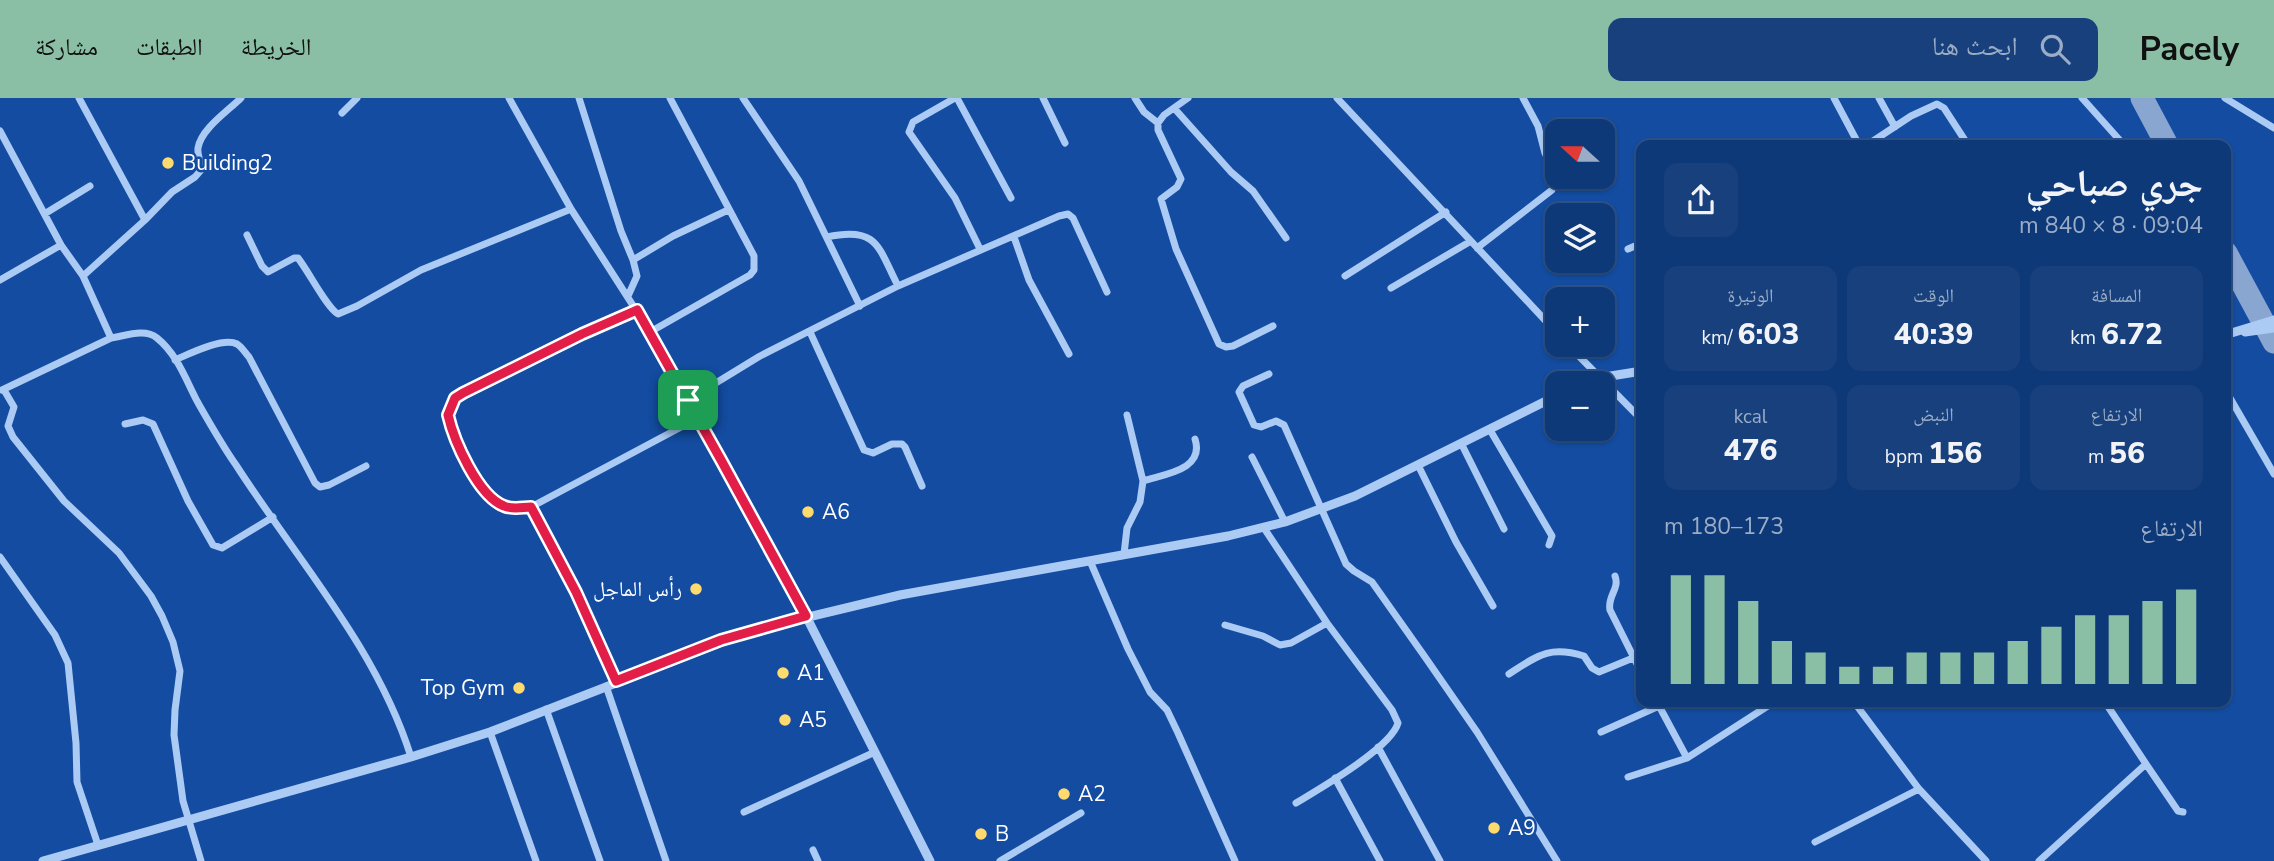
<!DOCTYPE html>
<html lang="ar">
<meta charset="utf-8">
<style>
:root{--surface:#0e3978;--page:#17407d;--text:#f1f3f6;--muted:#9bacc6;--line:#2e538a;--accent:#8abfa5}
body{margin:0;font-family:"Nunito Sans","Noto Naskh Arabic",sans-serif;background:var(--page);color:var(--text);direction:rtl;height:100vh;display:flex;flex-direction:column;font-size:26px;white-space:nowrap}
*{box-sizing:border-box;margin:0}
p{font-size:23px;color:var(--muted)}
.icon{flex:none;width:38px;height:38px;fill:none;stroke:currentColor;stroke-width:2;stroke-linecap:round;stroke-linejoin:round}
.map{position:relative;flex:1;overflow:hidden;direction:ltr}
.details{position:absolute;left:1636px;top:42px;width:595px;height:567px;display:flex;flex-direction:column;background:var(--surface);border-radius:14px;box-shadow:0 2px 5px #0004,0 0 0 2px var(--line);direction:rtl}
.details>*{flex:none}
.needle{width:46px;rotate:291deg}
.fabs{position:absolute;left:1545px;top:21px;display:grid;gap:14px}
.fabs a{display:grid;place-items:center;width:70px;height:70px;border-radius:14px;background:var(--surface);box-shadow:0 2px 5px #0004,0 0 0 2px var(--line);font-size:35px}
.pin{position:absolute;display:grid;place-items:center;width:60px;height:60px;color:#fff;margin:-30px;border-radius:14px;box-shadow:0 4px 10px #0006}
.round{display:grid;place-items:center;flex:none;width:74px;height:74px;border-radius:14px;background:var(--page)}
.overview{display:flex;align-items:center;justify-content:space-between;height:119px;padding:0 28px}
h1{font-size:38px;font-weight:800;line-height:52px}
.metrics{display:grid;grid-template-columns:repeat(3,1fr);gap:10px;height:119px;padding:7px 28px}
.metrics div{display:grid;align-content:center;border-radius:14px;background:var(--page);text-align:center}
.metrics b{font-size:30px;font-weight:800}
.metrics small{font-size:19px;font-weight:400}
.metrics p{font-size:19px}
.chart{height:196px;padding:14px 28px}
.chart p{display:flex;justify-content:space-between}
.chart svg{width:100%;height:126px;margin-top:7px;stroke:var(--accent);stroke-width:6}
header{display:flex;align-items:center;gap:42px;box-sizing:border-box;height:98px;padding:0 35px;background:var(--accent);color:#111}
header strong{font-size:33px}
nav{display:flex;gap:38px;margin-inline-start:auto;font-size:24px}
.search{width:490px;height:63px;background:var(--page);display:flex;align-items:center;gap:18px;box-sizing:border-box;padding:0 24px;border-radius:14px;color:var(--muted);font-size:26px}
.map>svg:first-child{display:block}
</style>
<header>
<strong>Pacely</strong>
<div class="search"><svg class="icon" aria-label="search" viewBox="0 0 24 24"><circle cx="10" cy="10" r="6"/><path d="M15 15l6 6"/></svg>ابحث هنا</div>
<nav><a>الخريطة</a><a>الطبقات</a><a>مشاركة</a></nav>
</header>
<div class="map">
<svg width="2274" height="763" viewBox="0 0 2274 763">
<rect width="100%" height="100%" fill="#134ca0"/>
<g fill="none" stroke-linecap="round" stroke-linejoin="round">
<path stroke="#89a6d0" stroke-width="23" d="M 2142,0 L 2167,47
M 2226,155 L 2274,244"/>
<path stroke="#abcaf4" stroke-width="7" d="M 79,0 L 145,122
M 509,0 L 571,111 L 650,234 L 806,518
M 579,0 L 621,133 L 633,162 L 637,178 L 628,198
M 743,0 L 799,83 L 860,208
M 955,0 L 913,24 L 909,34 L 955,100 L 980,151
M 957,0 L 1011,100
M 1043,0 L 1065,45
M 1135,0 L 1144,14 L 1158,25
M 1188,0 L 1164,17 L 1158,25 L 1158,32 L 1181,81 L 1177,89 L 1161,101 L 1176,151 L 1219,246 L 1226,249 L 1233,248 L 1273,228
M 1337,0 L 1558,236
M 1834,0 L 1859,47
M 1879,0 L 1895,29
M 2082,0 L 2124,47
M 2225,0 L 2274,30
M 1174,10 L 1231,74 L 1253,93 L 1286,140
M 342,15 L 357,0
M 0,33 L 61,147 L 83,178 L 111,240 L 2,292
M 1867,47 L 1911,18 L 1937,6 L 1944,10 L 1968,47
M 46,115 L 90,88
M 247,137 L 262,168 L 268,174 L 294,160 L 298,160 C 309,174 327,210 338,216 L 357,208 L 421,172 L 571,111
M 827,139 C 878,128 878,149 898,188
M 1014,139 L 1029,182 L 1069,256
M 1477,150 L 1552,92 L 1557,80 L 1545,55 L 1538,28 L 1523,0
M 1628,151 L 1642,145
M 633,162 L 673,138 L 728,112
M 83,178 L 145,122 L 172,94 L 195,79 L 202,71 C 201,64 197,57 198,50 C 201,31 228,13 241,0
M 1345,178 L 1446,114
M 0,182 L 61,147
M 1391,190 L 1471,143
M 637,212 L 582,236 L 463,295 L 455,300 L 448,317 C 454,342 478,398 504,408 C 513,412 523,409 531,409 L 698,320
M 650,234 L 750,177 L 754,172 L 754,158 L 670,0
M 810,234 L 864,352 L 873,355 L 892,346 L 902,346 L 905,349 L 922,388
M 111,240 C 125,238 145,230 157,240 C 177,256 186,282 197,303 C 209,324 222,347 236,367 C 297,462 377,550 411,659
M 1568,247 L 1642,322
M 175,262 C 189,256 223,239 237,246 C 242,249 245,255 249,259 L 315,385 L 320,389 L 329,387 L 366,368
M 1269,276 L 1243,288 L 1239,294 L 1254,327 L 1261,329 L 1276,323 L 1284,327 L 1346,466 L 1354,473 L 1372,484 L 1425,559 L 1477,634 L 1557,763
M 4,292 L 14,309 L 8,328 L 13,339 L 64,403 L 119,455 L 151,498 L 162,518 L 173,544 L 180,573 L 175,612 L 174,637 L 183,703 L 201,763
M 2226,293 L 2274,376
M 688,302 L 760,258 L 898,188 L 1059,118 L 1068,116 L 1073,120 L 1107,194
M 125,326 L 143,322 L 153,326 L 188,403 L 213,447 L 222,450 L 273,419
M 1490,332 L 1552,438 L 1549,447
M 1461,345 L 1504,431
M 1252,359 L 1285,424
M 1418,367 L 1456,444 L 1493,508
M 1143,383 C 1164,376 1205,372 1195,341
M 531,409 L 576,494 L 616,583
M 1264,430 L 1327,525 L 1392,612 L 1398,625 C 1391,650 1319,691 1296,705
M 1124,456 L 1127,430 L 1140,404 L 1143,383 L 1127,317
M 0,459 L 55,537 L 68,565 L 76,645 L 77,684 L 98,747
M 1090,463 L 1128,551 L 1150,594 L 1167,612 L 1178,635 L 1235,763
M 1615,478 C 1620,491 1607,498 1610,512 L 1642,576
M 1225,527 L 1263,538 L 1280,547 L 1291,545 L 1327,525
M 1509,576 C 1537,558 1549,547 1584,558 L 1592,570 L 1599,574 L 1633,560
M 606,588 L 666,763
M 1657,604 L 1687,660
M 1854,604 L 1919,691 L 1986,763
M 546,611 L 600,763
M 490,634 L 536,763
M 1601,634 L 1659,608
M 1378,649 L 1440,763
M 2146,666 L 2178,713 L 2183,714
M 1628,679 L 1687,660 L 1774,604
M 1335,680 L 1380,763
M 744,714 L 875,654
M 1815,744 L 1919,691
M 813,752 L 818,763
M 1000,763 L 1081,715
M 2039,763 L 2146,666 L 2105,604"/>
<path stroke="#abcaf4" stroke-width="9" d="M 2245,234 L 2274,230
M 2228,236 L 2274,222
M 1583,285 L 1598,280 L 1642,273
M 806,518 L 930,763
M 43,763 L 411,659 L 490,634 L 750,533 L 900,497 L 1228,438 L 1285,424 L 1355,398 L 1558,297"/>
</g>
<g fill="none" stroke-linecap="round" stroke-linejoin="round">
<g stroke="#fff" stroke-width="14">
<path id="route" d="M 637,212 L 721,362 L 806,518 L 721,542 L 616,583 L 576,494 L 531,409 C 523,409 513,412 504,408 C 478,398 454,343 448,317 L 455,300 L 463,295 L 582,236 Z"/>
</g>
<use href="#route" stroke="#e11d48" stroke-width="9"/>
</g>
<g fill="#ffda6e" stroke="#134ca0" stroke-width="2.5">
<circle cx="168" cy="65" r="7"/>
<circle cx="808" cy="414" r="7"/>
<circle cx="696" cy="491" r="7"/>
<circle cx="783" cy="575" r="7"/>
<circle cx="519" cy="590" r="7"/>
<circle cx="785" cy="622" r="7"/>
<circle cx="1064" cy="696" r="7"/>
<circle cx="1494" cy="730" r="7"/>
<circle cx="981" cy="736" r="7"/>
</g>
<g text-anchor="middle" stroke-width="5" stroke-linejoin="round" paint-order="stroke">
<g font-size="21" fill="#fff" stroke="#134ca0" text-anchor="start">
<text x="182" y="72">Building2</text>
<text x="822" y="421">A6</text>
<text x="682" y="498" text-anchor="end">رأس الماجل</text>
<text x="797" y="582">A1</text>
<text x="505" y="597" text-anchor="end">Top Gym</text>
<text x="799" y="629">A5</text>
<text x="1078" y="703">A2</text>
<text x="1508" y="737">A9</text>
<text x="995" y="743">B</text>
</g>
</g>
</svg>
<div class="fabs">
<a><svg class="needle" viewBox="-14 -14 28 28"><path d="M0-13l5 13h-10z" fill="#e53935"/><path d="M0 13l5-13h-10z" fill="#9bacc6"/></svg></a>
<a><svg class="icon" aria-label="layers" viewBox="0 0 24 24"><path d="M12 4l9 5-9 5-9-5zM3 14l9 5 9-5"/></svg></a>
<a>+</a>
<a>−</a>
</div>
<div class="pin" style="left:688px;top:302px;background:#1e9e55"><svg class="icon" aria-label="arrive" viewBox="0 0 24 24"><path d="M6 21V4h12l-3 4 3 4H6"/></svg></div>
<section class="details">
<div class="overview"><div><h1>جري صباحي</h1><p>09:04 · 8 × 840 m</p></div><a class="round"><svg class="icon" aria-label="share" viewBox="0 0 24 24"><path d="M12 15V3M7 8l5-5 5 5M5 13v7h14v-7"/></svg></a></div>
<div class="metrics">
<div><p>المسافة</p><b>6.72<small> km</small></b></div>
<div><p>الوقت</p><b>40:39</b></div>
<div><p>الوتيرة</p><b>6:03<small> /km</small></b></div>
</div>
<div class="metrics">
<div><p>الارتفاع</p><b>56<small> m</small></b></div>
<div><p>النبض</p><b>156<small> bpm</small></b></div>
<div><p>kcal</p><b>476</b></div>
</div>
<div class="chart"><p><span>الارتفاع</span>173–180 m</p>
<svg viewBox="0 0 160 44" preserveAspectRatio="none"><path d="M5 44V6M15 44V6M25 44V15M35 44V29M45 44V33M55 44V38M65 44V38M75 44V33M85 44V33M95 44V33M105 44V29M115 44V24M125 44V20M135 44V20M145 44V15M155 44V11"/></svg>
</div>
</section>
</div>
